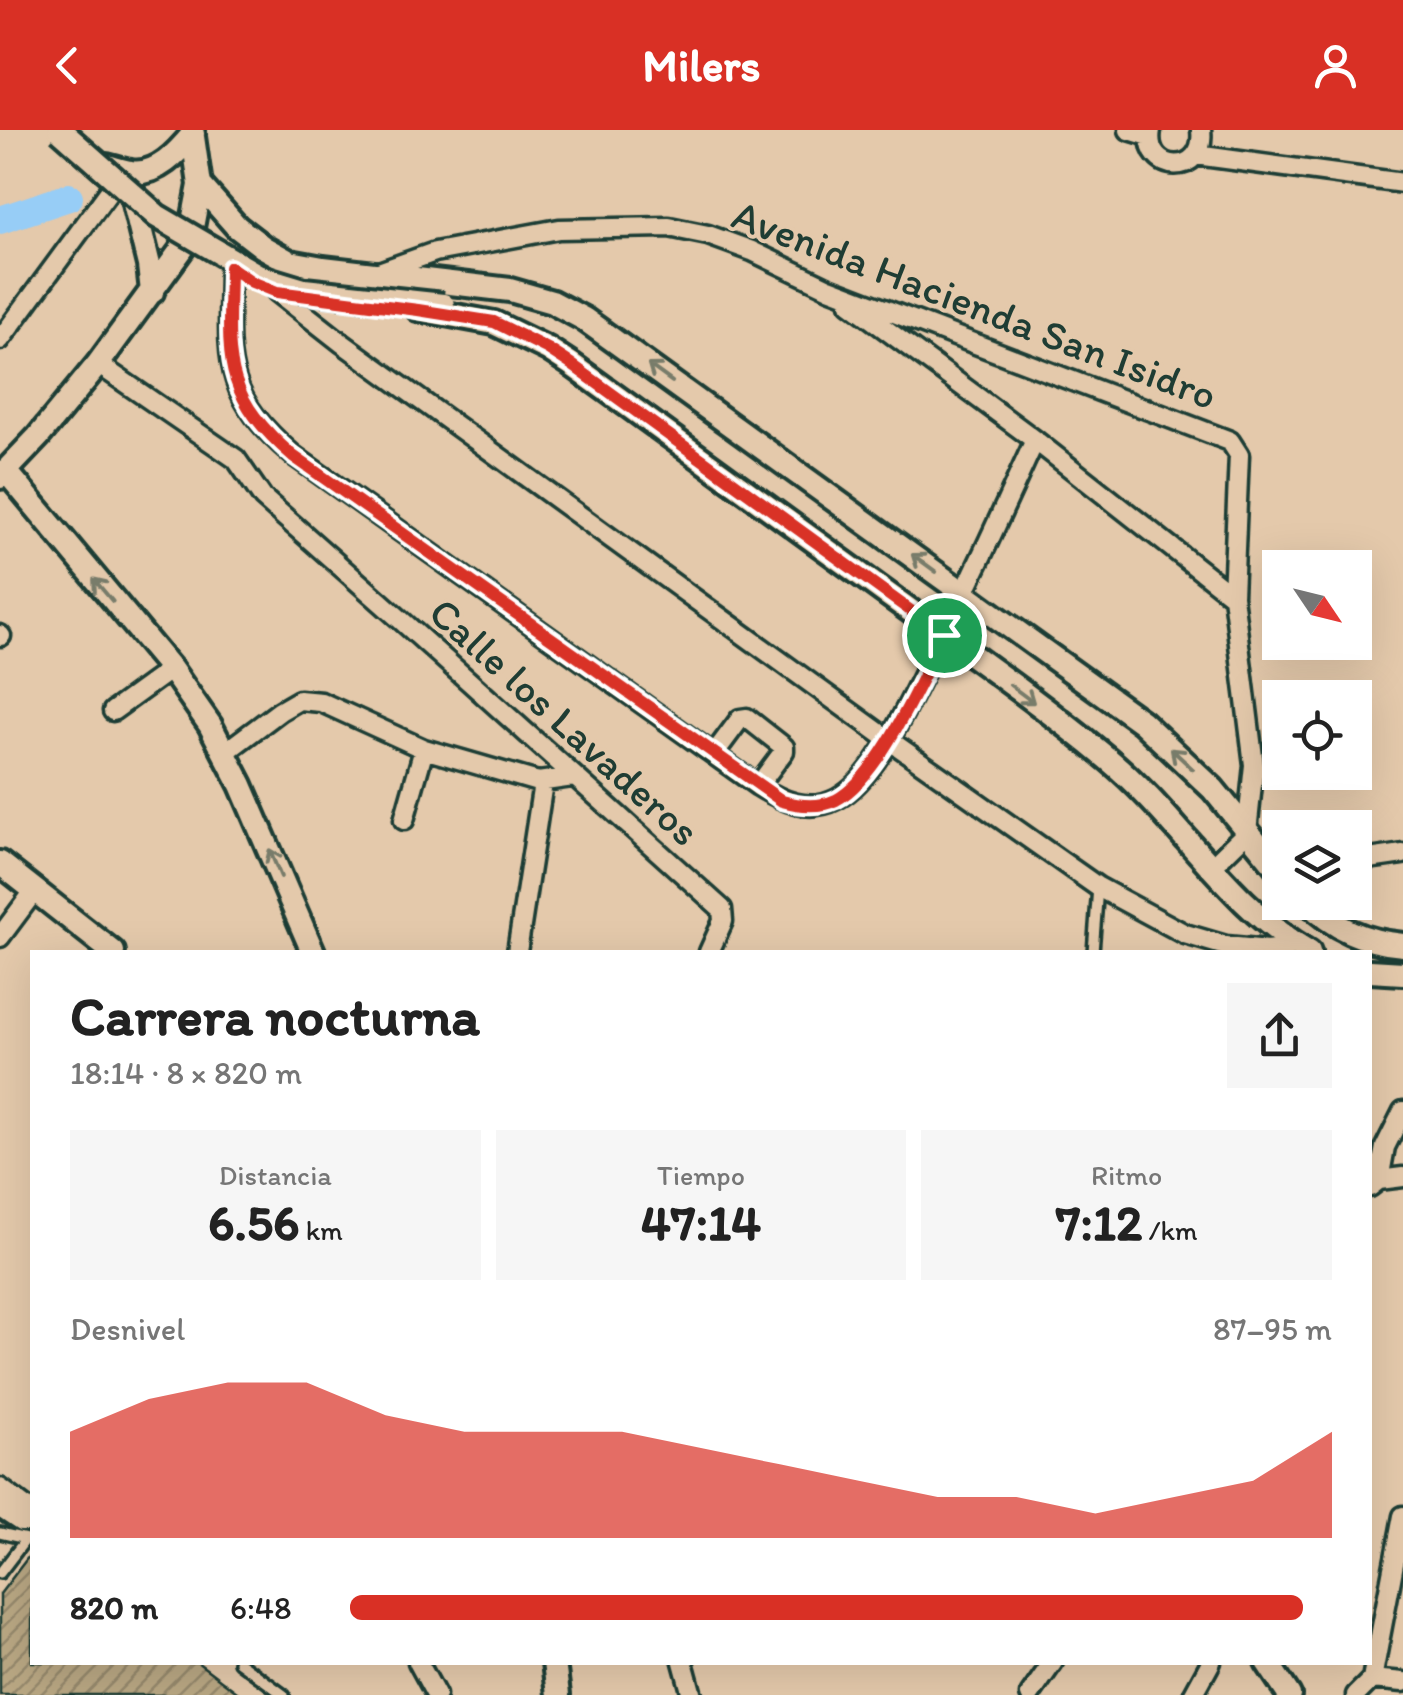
<!DOCTYPE html>
<html lang="es">
<meta charset="utf-8">
<style>
:root{--surface:#fff;--page:#f6f6f6;--text:#222;--muted:#767676;--accent:#d93025}
body{margin:0;font-family:Itim,sans-serif;background:var(--page);color:var(--text);height:100vh;display:flex;flex-direction:column;font-size:38px;white-space:nowrap}
*{box-sizing:border-box;margin:0}
p{font-size:32px;color:var(--muted)}
.icon{flex:none;width:55px;height:55px;fill:none;stroke:currentColor;stroke-width:2;stroke-linecap:round;stroke-linejoin:round}
.map{position:relative;flex:1;overflow:hidden}
.sheet{position:absolute;left:30px;top:820px;width:1342px;height:715px;display:flex;flex-direction:column;background:var(--surface);border-radius:0px;box-shadow:0 10px 40px #0002}
.sheet>*{flex:none}
.needle{width:65px;rotate:125deg}
.buttons{position:absolute;left:1262px;top:420px;display:grid;gap:20px}
.buttons a{display:grid;place-items:center;width:110px;height:110px;border-radius:0px;background:var(--surface);box-shadow:0 10px 40px #0002;font-size:50px}
.pin{position:absolute;display:grid;place-items:center;width:85px;height:85px;color:#fff;margin:-42px;border:5px solid #fff;border-radius:50%;box-shadow:0 2px 10px #0007}
.round{display:grid;place-items:center;flex:none;width:105px;height:105px;border-radius:0px;background:var(--page)}
.head{display:flex;align-items:center;justify-content:space-between;height:170px;padding:0 40px}
h1{font-size:55px;font-weight:700;line-height:75px}
.stats{display:grid;grid-template-columns:repeat(3,1fr);gap:15px;height:170px;padding:10px 40px}
.stats div{display:grid;align-content:center;border-radius:0px;background:var(--page);text-align:center}
.stats b{font-size:50px;font-weight:700}
.stats small{font-size:28px;font-weight:400}
.stats p{font-size:28px}
.chart{height:280px;padding:20px 40px}
.chart p{display:flex;justify-content:space-between}
.chart svg{width:100%;height:180px;margin-top:10px;fill:var(--accent);opacity:.7}
ul{padding:0 40px;list-style:none;font-size:32px}
li{display:grid;grid-template-columns:160px 120px 1fr;align-items:center;height:75px}
li i{height:25px;border-radius:12px;background:var(--accent)}
header{display:flex;justify-content:space-between;align-items:center;height:130px;padding:0 40px;background:var(--accent);color:#fff;font-size:45px;font-weight:700}
.map>svg:first-child{display:block}
</style>
<header><svg class="icon" aria-label="back" viewBox="0 0 24 24"><path d="M15 5l-7 7 7 7"/></svg>Milers<svg class="icon" aria-label="person" viewBox="0 0 24 24"><circle cx="12" cy="8" r="4"/><path d="M4 21q1-7 8-7t8 7"/></svg></header>
<div class="map">
<svg width="1403" height="1565" viewBox="0 0 1403 1565">
<defs>
<pattern id="building-hatch" width="6" height="6" patternUnits="userSpaceOnUse" patternTransform="scale(2.5)"><rect width="6" height="6" fill="#b9a783"/><path d="M-1 1l2-2M0 6l6-6M5 7l2-2" fill="none" stroke="#96896c"/></pattern>
</defs>
<rect width="100%" height="100%" fill="#e4c9ab"/>
<filter id="ink" filterUnits="userSpaceOnUse"><feTurbulence type="fractalNoise" baseFrequency=".01" numOctaves="2"/><feDisplacementMap in="SourceGraphic" scale="20" xChannelSelector="R" yChannelSelector="G"/><feConvolveMatrix kernelMatrix="1 2 1 2 8 2 1 2 1" color-interpolation-filters="sRGB"/></filter>
<g filter="url(#ink)">
<g fill="none" stroke-linecap="round" stroke-linejoin="round">
<path stroke="#97cdf6" stroke-width="28" d="M 0,90 L 69,67"/>
</g>
<path fill="url(#building-hatch)" stroke="#1f3d34" stroke-width="2.5" d="M 32,1422 L 32,1532 L 197,1532 L 241,1565 L 0,1565 L 0,1464 Z"/>
<g fill="none" stroke-linecap="round" stroke-linejoin="round">
<g stroke="#1f3d34" stroke-width="16">
<path id="lane" d="M 1093,822 L 1098,757
M 0,1403 L 26,1409
M 0,1443 L 26,1409 L 32,1410
M 239,1532 L 284,1565"/>
</g>
<g stroke="#1f3d34" stroke-width="25">
<path id="street" d="M 1129,0 L 1149,6
M 1151,0 C 1143,45 1207,47 1201,0
M 1196,25 L 1403,53
M 230,137 C 229,227 219,262 293,325 L 758,656 C 782,671 808,684 837,669 C 874,650 904,582 923,545 C 963,468 999,389 1035,310
M 376,143 L 435,122 L 559,99 L 669,97 L 708,105 L 752,121 L 829,158 L 1230,311 L 1239,325 L 1233,466 L 1254,635 L 1247,702 L 1212,736
M 277,162 L 342,213 L 889,610 L 1098,757 L 1185,804 L 1226,816 L 1268,820 L 1298,816
M 850,173 L 1035,310 L 1233,466
M 0,210 L 119,48
M 98,234 L 236,329 L 263,368 L 402,491 L 722,779 L 723,791 L 709,822
M 0,505 L 1,506
M 113,581 L 171,539
M 224,623 L 280,581 L 299,570 L 321,572 L 424,619 L 538,652 L 573,647
M 714,624 L 740,589 L 747,588 L 784,617 L 784,621 L 758,656
M 404,690 L 424,619
M 1355,731 L 1403,724
M 0,807 L 35,760
M 517,822 L 543,653
M 1379,1050 L 1385,1017 L 1403,981
M 1370,1057 L 1379,1050 L 1403,1047
M 0,1358 L 32,1382
M 0,1378 L 21,1392 L 32,1392
M 418,1532 L 436,1565
M 683,1532 L 692,1565
M 1372,1549 L 1403,1386
M 1372,1549 L 1403,1552
M 1030,1565 L 1053,1532
M 1193,1565 L 1211,1532
M 1356,1565 L 1372,1549"/>
</g>
<g stroke="#1f3d34" stroke-width="30">
<path id="secondary" d="M 107,36 C 115,38 123,41 131,42 C 157,46 178,22 193,4
M 200,55 L 237,97 L 263,117 L 290,132 L 323,138 L 510,160 L 552,172 L 584,189 L 1142,592 L 1213,659 L 1280,741
M 130,57 L 149,135 L 152,162
M 418,179 L 494,193 L 548,219 L 571,234 C 677,311 783,389 890,466 C 963,519 1038,571 1108,629 C 1179,688 1228,775 1309,822
M 6,341 L 171,539 L 210,595 L 241,655 L 313,822
M 0,347 L 38,307 L 98,234 L 190,108 L 200,55 L 192,0
M 0,733 L 113,822
M 1308,772 C 1334,799 1366,812 1403,815
M 1370,841 L 1403,843
M 554,1532 L 558,1565
M 1267,1532 L 1289,1565"/>
</g>
<use href="#lane" stroke="#e4c9ab" stroke-width="9"/>
<use href="#street" stroke="#e4c9ab" stroke-width="18"/>
<use href="#secondary" stroke="#e4c9ab" stroke-width="22"/>
<g stroke="#1f3d34" stroke-width="30" stroke-linecap="butt">
<path id="secondary-bridge" d="M 60,0 L 157,86 L 261,147 L 304,160 L 443,175"/>
</g>
<use href="#secondary-bridge" stroke="#e4c9ab" stroke-width="22"/>
</g>
<defs><path id="oneway-shaft" d="M-6 0H5M1.5-3L5.5 0L1.5 3" fill="none" stroke-width="1.6" stroke-linecap="round" stroke-linejoin="round" transform="scale(2.5)"/></defs>
<g stroke="#787c6a">
<use href="#oneway-shaft" transform="translate(660 243) rotate(-144)"/>
<use href="#oneway-shaft" transform="translate(924 433) rotate(-144)"/>
<use href="#oneway-shaft" transform="translate(103 460) rotate(-130)"/>
<use href="#oneway-shaft" transform="translate(1022 564) rotate(37)"/>
<use href="#oneway-shaft" transform="translate(1182 629) rotate(-137)"/>
<use href="#oneway-shaft" transform="translate(275 733) rotate(-113)"/>
</g>
</g>
<g fill="none" stroke-linecap="round" stroke-linejoin="round" filter="url(#ink)">
<g stroke="#fff" stroke-width="20">
<path id="route" d="M 230,137 L 252,152 L 277,162 L 418,180 L 494,192 L 548,219 L 571,234 L 944,505 C 921,549 880,647 836,670 C 819,678 800,676 782,671 L 293,326 C 219,262 229,227 230,137 Z"/>
</g>
<use href="#route" stroke="#d93025" stroke-width="12"/>
</g>
<g text-anchor="middle" stroke-width="8" stroke-linejoin="round" paint-order="stroke">
<g font-size="42" fill="#1f3d34" stroke="#e4c9ab">
<text transform="translate(975 174) rotate(21)" y="15">Avenida Hacienda San Isidro</text>
<text transform="translate(565 591) rotate(42)" y="15">Calle los Lavaderos</text>
</g>
</g>
</svg>
<div class="buttons">
<a><svg class="needle" viewBox="-14 -14 28 28"><path d="M0-13l5 13h-10z" fill="#e53935"/><path d="M0 13l5-13h-10z" fill="#767676"/></svg></a>
<a><svg class="icon" aria-label="locate" viewBox="0 0 24 24"><circle cx="12" cy="12" r="6"/><path d="M12 2v4M12 18v4M2 12h4M18 12h4"/></svg></a>
<a><svg class="icon" aria-label="layers" viewBox="0 0 24 24"><path d="M12 4l9 5-9 5-9-5zM3 14l9 5 9-5"/></svg></a>
</div>
<div class="pin" style="left:944px;top:505px;background:#1e9e55"><svg class="icon" aria-label="arrive" viewBox="0 0 24 24"><path d="M6 21V4h12l-3 4 3 4H6"/></svg></div>
<section class="sheet">
<div class="head"><div><h1>Carrera nocturna</h1><p>18:14 · 8 × 820 m</p></div><a class="round"><svg class="icon" aria-label="share" viewBox="0 0 24 24"><path d="M12 15V3M7 8l5-5 5 5M5 13v7h14v-7"/></svg></a></div>
<div class="stats">
<div><p>Distancia</p><b>6.56<small> km</small></b></div>
<div><p>Tiempo</p><b>47:14</b></div>
<div><p>Ritmo</p><b>7:12<small> /km</small></b></div>
</div>
<div class="chart"><p><span>Desnivel</span>87–95 m</p>
<svg viewBox="0 0 160 44" preserveAspectRatio="none"><path d="M0 44V18L10 10L20 6L30 6L40 14L50 18L60 18L70 18L80 22L90 26L100 30L110 34L120 34L130 38L140 34L150 30L160 18V44z"/></svg>
</div>
<ul>
<li><b>820 m</b>6:48<i style="width:97%"></i></li>
</ul>
</section>
</div>
